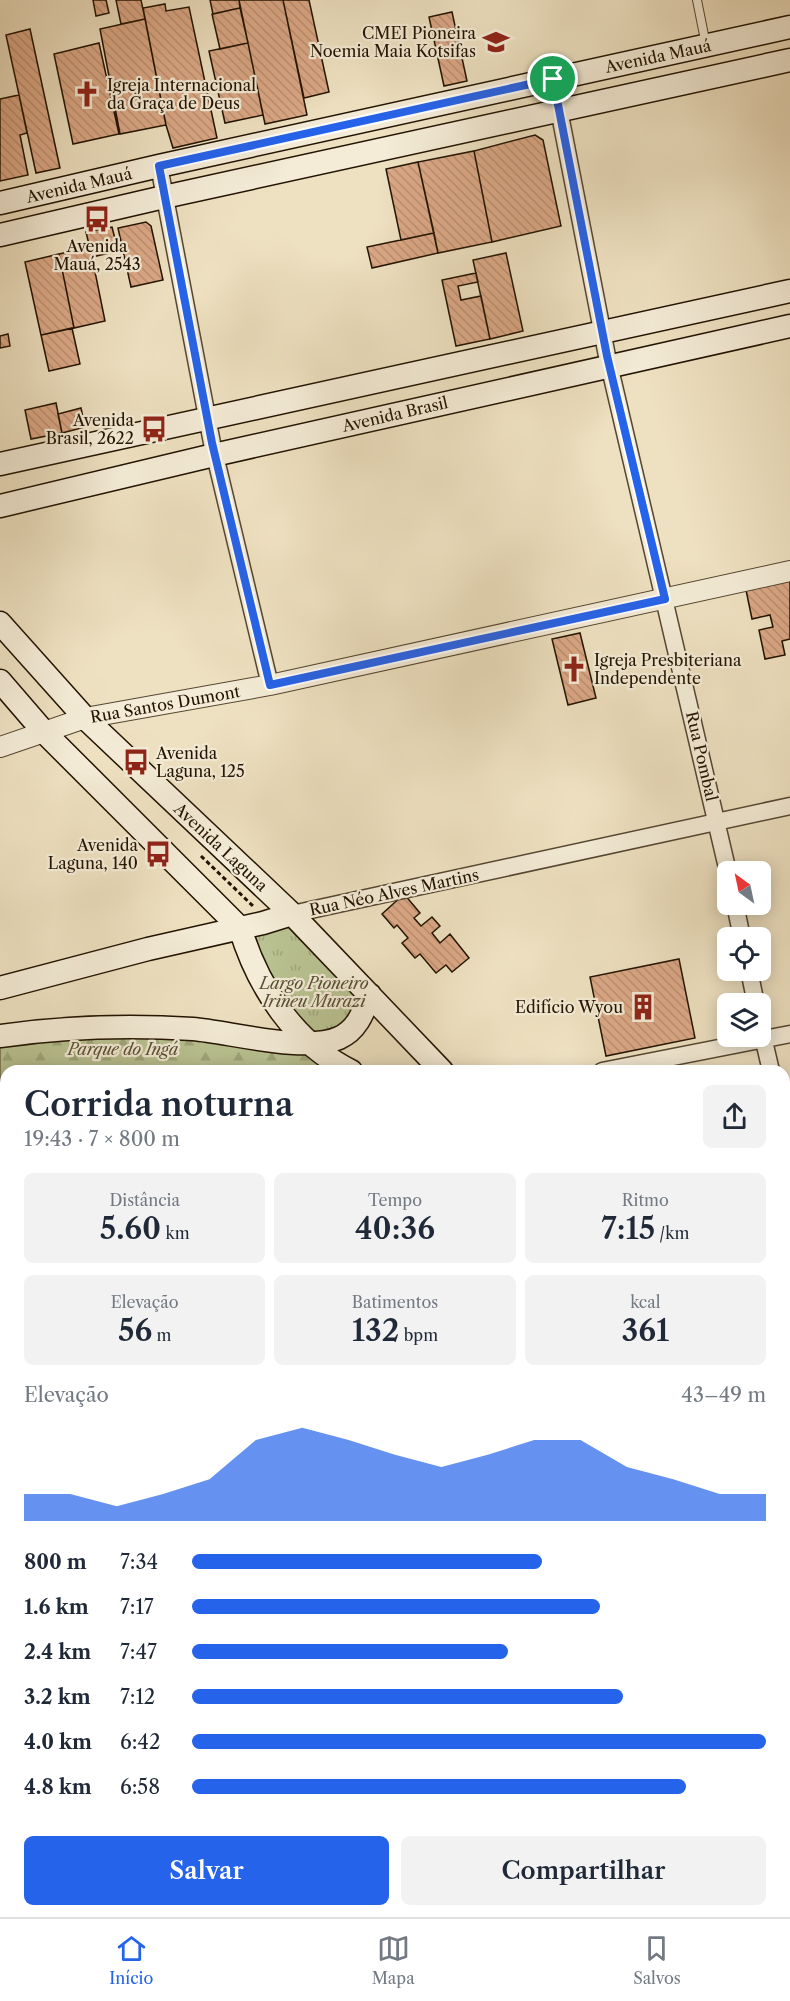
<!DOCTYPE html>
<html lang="pt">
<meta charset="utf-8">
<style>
:root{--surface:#fff;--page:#f2f2f3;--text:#1f2937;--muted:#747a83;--line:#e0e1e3;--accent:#2563eb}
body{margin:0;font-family:"Libre Caslon Text",serif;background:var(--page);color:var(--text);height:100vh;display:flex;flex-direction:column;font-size:22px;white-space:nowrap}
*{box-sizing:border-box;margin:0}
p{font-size:20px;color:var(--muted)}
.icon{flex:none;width:33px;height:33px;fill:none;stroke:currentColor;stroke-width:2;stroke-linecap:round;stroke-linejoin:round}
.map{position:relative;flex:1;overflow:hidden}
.sheet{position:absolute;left:0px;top:1065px;width:790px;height:852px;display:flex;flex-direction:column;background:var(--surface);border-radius:18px 18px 0 0;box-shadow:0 3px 15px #0003}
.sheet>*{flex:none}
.needle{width:39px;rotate:327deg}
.controls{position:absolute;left:717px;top:861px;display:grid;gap:12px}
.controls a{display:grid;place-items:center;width:54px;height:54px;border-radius:9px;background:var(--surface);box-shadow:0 3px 15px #0003;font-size:30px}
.pin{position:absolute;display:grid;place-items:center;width:51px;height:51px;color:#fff;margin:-26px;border:3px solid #fff;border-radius:50%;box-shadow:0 2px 6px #0007}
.round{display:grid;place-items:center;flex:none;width:63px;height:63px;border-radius:9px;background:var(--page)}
.headline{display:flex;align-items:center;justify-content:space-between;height:102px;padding:0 24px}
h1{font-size:33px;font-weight:600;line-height:45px}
.figures{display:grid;grid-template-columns:repeat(3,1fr);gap:9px;height:102px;padding:6px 24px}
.figures div{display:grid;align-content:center;border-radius:9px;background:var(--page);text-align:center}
.figures b{font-size:30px;font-weight:600}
.figures small{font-size:16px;font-weight:400}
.figures p{font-size:16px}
.chart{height:168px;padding:12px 24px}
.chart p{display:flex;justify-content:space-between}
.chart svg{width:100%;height:108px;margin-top:6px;fill:var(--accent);opacity:.7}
.action{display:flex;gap:12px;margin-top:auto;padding:12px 24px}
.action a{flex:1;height:69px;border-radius:9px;background:var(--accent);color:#fff;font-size:24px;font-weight:600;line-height:69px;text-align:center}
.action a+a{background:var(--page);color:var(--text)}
ul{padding:0 24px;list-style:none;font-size:20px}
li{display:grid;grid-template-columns:96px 72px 1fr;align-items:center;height:45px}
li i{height:15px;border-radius:8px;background:var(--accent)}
.menu{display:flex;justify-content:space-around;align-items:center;height:84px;border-top:2px solid var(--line);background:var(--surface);font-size:16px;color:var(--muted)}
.menu a{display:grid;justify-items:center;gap:3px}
.menu .selected{color:var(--accent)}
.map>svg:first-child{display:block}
</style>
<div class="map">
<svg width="790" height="1917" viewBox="0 0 790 1917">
<defs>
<pattern id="forest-firs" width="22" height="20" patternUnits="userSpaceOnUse" patternTransform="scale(1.5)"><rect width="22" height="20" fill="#b9c292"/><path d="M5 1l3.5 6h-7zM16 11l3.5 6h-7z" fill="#9fa67c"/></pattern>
<pattern id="park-tufts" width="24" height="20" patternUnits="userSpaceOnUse" patternTransform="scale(1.5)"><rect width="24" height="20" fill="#b9c292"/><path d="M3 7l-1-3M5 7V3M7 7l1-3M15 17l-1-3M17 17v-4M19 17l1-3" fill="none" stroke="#9fa67c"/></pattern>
<pattern id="water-waves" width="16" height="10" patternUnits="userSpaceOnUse" patternTransform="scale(1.5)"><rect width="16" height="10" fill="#99bdb4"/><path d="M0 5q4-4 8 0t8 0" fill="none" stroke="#84a299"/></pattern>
<pattern id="building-back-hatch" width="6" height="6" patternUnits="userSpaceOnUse" patternTransform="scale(1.5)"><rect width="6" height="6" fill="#dba886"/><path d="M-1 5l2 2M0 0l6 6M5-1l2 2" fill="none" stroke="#bc9072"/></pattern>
</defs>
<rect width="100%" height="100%" fill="#eee1c1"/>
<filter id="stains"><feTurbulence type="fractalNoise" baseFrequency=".00333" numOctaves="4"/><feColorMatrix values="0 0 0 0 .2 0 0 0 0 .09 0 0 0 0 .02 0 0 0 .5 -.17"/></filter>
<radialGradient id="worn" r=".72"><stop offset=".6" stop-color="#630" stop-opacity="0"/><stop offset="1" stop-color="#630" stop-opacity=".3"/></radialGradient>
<path fill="url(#forest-firs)" stroke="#6e6a4a" stroke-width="1.5" d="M 48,1029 L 312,1044 L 351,1071 L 6,1071 L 6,1911 L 784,1911 L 785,1499 L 790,1506 L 790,1917 L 0,1917 L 0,1036 Z"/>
<path fill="url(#park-tufts)" stroke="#6e6a4a" stroke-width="1.5" d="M 292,914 L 370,995 L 359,1022 L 312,1044 L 240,928 Z"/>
<path fill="url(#water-waves)" stroke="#69796c" stroke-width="1.5" d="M 223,1911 L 537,1911 L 541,1917 L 224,1917 Z"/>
<path fill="url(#building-back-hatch)" stroke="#221301" stroke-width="1.5" d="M 93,0 L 106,0 L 109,13 L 96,16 Z
M 116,0 L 141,0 L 145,19 L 121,24 Z
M 210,0 L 239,0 L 240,8 L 213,14 Z
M 239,0 L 283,0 L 307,115 L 265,124 Z
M 283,0 L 309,0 L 329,92 L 304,98 Z
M 165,4 L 166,11 L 189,7 L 217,138 L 173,148 L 166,125 L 143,8 Z
M 240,8 L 248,43 L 220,49 L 212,14 Z
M 452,12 L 467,81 L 444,86 L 429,17 Z
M 145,19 L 166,125 L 120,134 L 100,29 Z
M 30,29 L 60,168 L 36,173 L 6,35 Z
M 99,43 L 119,134 L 73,144 L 54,54 Z
M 248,43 L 263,115 L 225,123 L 209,51 Z
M 19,95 L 27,133 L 20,135 L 28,175 L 0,181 L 0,99 Z
M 535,135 L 543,140 L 561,226 L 492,242 L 474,151 Z
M 474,151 L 492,242 L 438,253 L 418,162 Z
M 418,162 L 434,233 L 401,240 L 386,169 Z
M 146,222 L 151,226 L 163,280 L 131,287 L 118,228 Z
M 112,227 L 118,251 L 92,257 L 86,232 Z
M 434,233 L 438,253 L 372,268 L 367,247 Z
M 90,247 L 105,321 L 74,328 L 59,254 Z
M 506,253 L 523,331 L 490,339 L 473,260 Z
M 59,254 L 74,328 L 41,335 L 25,262 Z
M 476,273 L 478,282 L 458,286 L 461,300 L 481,296 L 490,339 L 456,346 L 442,280 Z
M 72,328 L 80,364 L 49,371 L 41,335 Z
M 8,334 L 10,346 L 0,348 L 0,336 Z
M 56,403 L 62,433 L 31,439 L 25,410 Z
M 81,408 L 85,427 L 62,433 L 58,414 Z
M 790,580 L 790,639 L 782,641 L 785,655 L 765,659 L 759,630 L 773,627 L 770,615 L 752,619 L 746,590 Z
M 580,633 L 596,698 L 568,705 L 552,639 Z
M 404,894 L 420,913 L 414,918 L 421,926 L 432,917 L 440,926 L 432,933 L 440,943 L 450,934 L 469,958 L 452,972 L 446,965 L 436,973 L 420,954 L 415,958 L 402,943 L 408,938 L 397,925 L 394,928 L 382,914 Z
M 679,959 L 695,1038 L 606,1056 L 590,977 Z"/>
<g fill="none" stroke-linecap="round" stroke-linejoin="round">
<g stroke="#554631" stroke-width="10">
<path id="service" d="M 697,0 L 706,45"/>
</g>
<g stroke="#554631" stroke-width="19">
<path id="minor" d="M 553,79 L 607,356 L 728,872
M 159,166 L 212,443 L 270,685
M 735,904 L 742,938
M 292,914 L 790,806
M 749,970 L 756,1004
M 760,1024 L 771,1071
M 602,1071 L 790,1034
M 784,1134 L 790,1159"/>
</g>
<g stroke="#554631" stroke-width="22">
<path id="tertiary" d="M 0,747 L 85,718 L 270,685 L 790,571"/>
</g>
<g stroke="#221301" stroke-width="25">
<path id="secondary" d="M 0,203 L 159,166 L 790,27
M 0,235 L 164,197 L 790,60
M 0,464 L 790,291
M 0,506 L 214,455 L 790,326
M 0,623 L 85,718 L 292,914 L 442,1071
M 0,681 L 44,732 L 240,928 C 258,987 294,1043 351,1071
M 0,988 L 148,949 L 263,923 L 292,914
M 0,1036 C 64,1027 128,1025 193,1029 C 229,1032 306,1053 339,1038 C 357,1030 363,1013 370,995
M 784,1271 L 790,1269
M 784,1308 L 790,1307
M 784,1433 L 790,1440
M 784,1481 L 790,1487"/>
</g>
<path stroke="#221301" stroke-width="3" stroke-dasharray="4.5 3" stroke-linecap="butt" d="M 201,856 L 254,907
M 0,1397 L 6,1395
M 0,1411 L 6,1410
M 0,1483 L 6,1477
M 0,1523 L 6,1520
M 0,1543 L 6,1543
M 0,1582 L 6,1573
M 0,1649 L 6,1651
M 0,1732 L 6,1734
M 0,1739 L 2,1733
M 631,1911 L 630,1917 L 653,1911
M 671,1911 L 676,1917
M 697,1911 L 699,1917
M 134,1917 L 134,1911"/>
<use href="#service" stroke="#f4ecd7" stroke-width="8"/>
<use href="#minor" stroke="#f4ecd7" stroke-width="16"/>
<use href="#tertiary" stroke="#f4ecd7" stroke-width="20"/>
<use href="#secondary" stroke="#f4ecd7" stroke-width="22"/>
</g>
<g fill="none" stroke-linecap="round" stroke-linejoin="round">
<g stroke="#fff" stroke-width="12">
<path id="route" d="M 553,79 L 607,356 L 665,599 L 270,685 L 212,443 L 159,166 Z"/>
</g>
<use href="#route" stroke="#2563eb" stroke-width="8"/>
</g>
<defs>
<g id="school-bare" transform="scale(2.07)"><path d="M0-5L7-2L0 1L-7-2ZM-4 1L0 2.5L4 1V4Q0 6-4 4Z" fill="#8f2418" stroke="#f4ecd7" stroke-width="2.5" paint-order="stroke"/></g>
<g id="church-bare" transform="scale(2.07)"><path d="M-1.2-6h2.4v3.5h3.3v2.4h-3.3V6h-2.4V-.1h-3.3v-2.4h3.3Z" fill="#8f2418" stroke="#f4ecd7" stroke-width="2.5" paint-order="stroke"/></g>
<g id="bus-bare" transform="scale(2.07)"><path d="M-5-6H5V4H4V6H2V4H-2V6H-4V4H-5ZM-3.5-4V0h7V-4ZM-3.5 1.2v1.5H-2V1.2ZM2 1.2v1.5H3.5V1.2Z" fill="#8f2418" stroke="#f4ecd7" stroke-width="2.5" paint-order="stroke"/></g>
<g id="building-bare" transform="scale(2.07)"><path d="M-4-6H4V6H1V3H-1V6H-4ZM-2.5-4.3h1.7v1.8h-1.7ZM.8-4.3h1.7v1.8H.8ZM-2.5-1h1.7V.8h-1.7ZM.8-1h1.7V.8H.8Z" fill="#8f2418" stroke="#f4ecd7" stroke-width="2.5" paint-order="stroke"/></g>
</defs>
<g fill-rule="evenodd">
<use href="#school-bare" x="496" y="42"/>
<use href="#church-bare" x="87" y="94"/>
<use href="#bus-bare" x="97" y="219"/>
<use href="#bus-bare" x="154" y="429"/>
<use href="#church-bare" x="574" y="669"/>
<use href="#bus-bare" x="136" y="762"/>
<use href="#bus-bare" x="158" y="854"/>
<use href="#building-bare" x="643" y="1007"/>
</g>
<g text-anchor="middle" stroke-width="4.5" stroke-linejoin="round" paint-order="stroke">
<g font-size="16" fill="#221301" stroke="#f4ecd7" text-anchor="end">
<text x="476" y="39">CMEI Pioneira<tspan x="476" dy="18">Noemia Maia Kotsifas</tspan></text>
<text x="107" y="91" text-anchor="start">Igreja Internacional<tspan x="107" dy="18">da Graça de Deus</tspan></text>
<text x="97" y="252" text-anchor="middle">Avenida<tspan x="97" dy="18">Mauá, 2543</tspan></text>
<text x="134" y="426">Avenida<tspan x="134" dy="18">Brasil, 2622</tspan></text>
<text x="594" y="666" text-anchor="start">Igreja Presbiteriana<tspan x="594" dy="18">Independente</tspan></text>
<text x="156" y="759" text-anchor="start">Avenida<tspan x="156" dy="18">Laguna, 125</tspan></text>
<text x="138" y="851">Avenida<tspan x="138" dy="18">Laguna, 140</tspan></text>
<text x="623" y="1013">Edifício Wyou</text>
</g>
<g font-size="16" fill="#221301" stroke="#f4ecd7">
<text transform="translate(658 56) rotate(-12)" y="6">Avenida Mauá</text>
<text transform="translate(79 185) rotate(-13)" y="6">Avenida Mauá</text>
<text transform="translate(395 414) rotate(-13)" y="6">Avenida Brasil</text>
<text transform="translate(165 704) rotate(-10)" y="6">Rua Santos Dumont</text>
<text transform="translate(702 756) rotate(77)" y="6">Rua Pombal</text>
<text transform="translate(221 847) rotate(43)" y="6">Avenida Laguna</text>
<text transform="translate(394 892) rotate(-12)" y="6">Rua Néo Alves Martins</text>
</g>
<g font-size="16" font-style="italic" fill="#575034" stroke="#f4ecd7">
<text x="314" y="989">Largo Pioneiro<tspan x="314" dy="18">Irineu Murazi</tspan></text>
<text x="123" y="1055">Parque do Ingá</text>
</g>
</g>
<rect width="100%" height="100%" filter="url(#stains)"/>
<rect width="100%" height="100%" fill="url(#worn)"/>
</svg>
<div class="controls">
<a><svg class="needle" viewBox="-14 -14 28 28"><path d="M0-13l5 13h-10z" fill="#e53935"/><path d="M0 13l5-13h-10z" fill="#747a83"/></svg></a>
<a><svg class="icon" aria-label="locate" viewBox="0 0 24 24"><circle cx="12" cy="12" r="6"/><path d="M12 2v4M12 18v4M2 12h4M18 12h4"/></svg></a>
<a><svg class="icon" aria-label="layers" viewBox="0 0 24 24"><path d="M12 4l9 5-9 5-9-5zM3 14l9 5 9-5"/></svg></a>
</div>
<div class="pin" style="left:553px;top:79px;background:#1e9e55"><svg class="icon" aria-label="arrive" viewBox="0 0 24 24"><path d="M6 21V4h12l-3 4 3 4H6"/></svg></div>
<section class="sheet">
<div class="headline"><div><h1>Corrida noturna</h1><p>19:43 · 7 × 800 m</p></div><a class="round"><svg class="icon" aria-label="share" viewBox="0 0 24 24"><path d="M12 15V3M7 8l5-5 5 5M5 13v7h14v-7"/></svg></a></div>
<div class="figures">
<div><p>Distância</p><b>5.60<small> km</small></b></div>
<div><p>Tempo</p><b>40:36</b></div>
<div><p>Ritmo</p><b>7:15<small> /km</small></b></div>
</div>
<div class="figures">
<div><p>Elevação</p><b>56<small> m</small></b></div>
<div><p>Batimentos</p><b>132<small> bpm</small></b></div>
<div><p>kcal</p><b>361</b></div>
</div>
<div class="chart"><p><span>Elevação</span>43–49 m</p>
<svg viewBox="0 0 160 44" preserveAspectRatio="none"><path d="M0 44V33L10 33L20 38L30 33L40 27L50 11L60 6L70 11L80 17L90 22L100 17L110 11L120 11L130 22L140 27L150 33L160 33V44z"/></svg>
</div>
<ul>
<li><b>800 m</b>7:34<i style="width:61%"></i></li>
<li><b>1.6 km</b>7:17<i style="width:71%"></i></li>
<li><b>2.4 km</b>7:47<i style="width:55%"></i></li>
<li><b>3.2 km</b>7:12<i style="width:75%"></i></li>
<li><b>4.0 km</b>6:42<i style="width:100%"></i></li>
<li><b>4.8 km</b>6:58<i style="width:86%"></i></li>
</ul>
<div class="action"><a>Salvar</a><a>Compartilhar</a></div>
</section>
</div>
<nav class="menu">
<a class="selected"><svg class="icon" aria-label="home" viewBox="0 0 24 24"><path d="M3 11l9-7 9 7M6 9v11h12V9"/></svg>Início</a>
<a><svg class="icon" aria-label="map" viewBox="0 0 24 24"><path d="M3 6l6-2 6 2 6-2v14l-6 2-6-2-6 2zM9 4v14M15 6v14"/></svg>Mapa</a>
<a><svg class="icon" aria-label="saved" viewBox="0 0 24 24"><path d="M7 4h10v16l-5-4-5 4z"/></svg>Salvos</a>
</nav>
